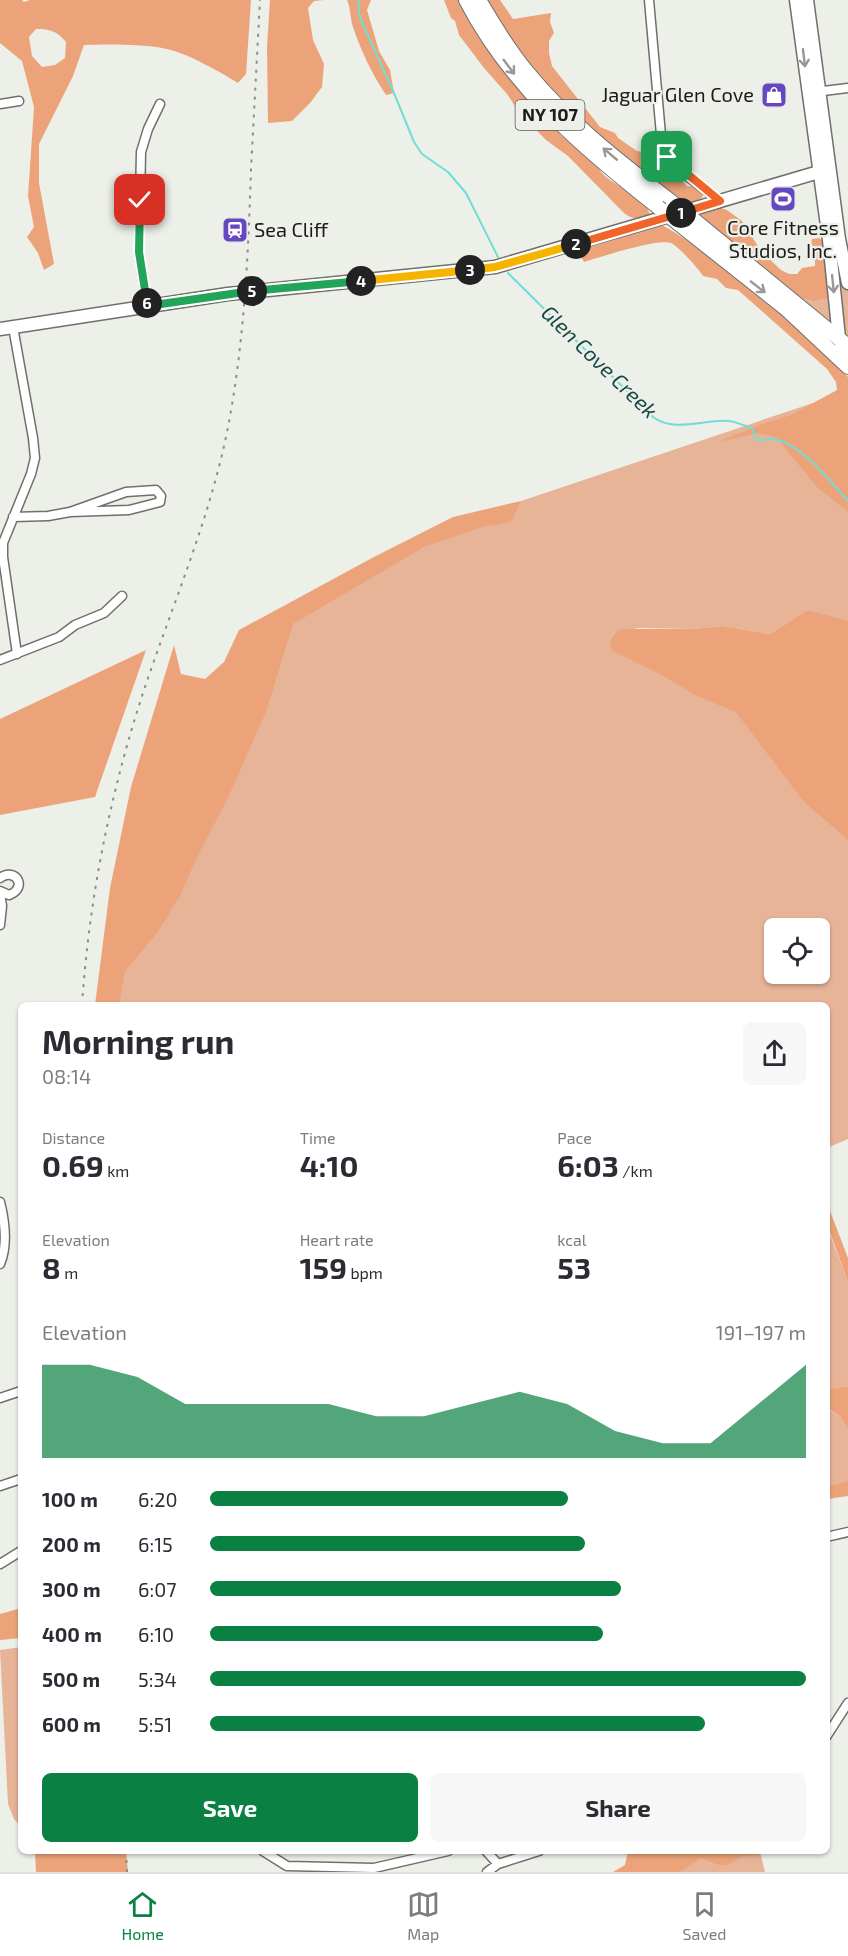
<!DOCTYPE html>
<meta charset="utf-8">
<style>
:root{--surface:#fff;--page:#f7f7f7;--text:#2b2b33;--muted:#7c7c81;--line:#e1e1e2;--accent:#0b8043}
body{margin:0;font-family:"Exo 2",sans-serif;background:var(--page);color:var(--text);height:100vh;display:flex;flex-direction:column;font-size:22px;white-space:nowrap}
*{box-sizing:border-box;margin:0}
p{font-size:20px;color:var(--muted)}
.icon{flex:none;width:33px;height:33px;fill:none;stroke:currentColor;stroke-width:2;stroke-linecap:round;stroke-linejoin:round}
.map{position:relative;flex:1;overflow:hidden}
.sheet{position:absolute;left:18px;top:1002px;width:812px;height:852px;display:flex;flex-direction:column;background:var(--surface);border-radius:9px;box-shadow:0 2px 4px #0004}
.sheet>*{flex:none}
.fabs{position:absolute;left:764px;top:918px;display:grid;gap:12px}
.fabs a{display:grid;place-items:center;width:66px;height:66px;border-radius:9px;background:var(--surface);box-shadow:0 2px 4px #0004;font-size:30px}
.pin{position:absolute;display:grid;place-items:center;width:51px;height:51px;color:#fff;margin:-26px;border-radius:12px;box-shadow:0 3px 9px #0006}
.km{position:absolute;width:30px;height:30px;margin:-15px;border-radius:50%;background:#222;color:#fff;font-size:16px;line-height:30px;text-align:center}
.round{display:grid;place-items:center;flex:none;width:63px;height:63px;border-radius:9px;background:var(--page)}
.overview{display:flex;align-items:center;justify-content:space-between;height:102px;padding:0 24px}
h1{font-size:33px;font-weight:700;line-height:45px}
.stats{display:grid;grid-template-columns:repeat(3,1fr);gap:9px;height:102px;padding:6px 24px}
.stats div{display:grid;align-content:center}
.stats b{font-size:30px;font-weight:700}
.stats small{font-size:16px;font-weight:400}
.stats p{font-size:16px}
.chart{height:168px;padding:12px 24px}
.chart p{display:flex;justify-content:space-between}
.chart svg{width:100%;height:108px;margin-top:6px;fill:var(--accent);opacity:.7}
.action{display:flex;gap:12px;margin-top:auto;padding:12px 24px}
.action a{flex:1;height:69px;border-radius:9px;background:var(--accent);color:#fff;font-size:24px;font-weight:700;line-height:69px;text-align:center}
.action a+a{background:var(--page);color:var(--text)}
ul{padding:0 24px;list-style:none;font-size:20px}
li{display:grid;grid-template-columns:96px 72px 1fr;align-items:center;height:45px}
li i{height:15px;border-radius:8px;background:var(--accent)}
.tabs{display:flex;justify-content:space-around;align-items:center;height:84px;border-top:2px solid var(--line);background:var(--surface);font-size:16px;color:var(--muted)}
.tabs a{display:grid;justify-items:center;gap:3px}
.tabs .selected{color:var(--accent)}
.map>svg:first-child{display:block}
</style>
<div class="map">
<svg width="848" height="1872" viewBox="0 0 848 1872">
<rect width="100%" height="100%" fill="#edefe9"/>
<path fill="#e8b497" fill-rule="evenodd" d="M 833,232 L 848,283 L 848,348 L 789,296 L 813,301 Z
M 813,403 L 775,431 L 848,512 L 848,625 L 807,610 L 770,634 L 722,626 L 693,629 L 639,628 L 614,633 L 611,637 L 610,646 L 748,702 L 766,749 L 803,801 L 848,829 L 848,1139 L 827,1148 L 826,1005 L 117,1005 L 118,967 L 288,620 L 424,547 L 521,501 ZM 774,928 L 819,928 L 819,974 L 774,974 Z
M 826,1224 L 848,1282 L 848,1386 L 829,1389 L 827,1391 Z
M 826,1408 L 840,1416 L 848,1430 L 848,1494 L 827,1500 Z
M 21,1647 L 21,1827 L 14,1819 L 8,1804 L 0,1650 Z
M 718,1851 L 760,1851 L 765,1872 L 642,1872 L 641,1866 Z"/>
<path fill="#eca379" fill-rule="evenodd" d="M 0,0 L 22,0 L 24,2 L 30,0 L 251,0 L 246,74 L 238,83 C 220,72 187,53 167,49 C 145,44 106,44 84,45 L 73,76 L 39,144 L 39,183 L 54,264 L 44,270 L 38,253 L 27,237 L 34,227 L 28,196 L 34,107 L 22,61 L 0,43 ZM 36,29 C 50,29 57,31 66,42 L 65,58 L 55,65 L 42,67 L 32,56 L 29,37 Z
M 270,0 L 324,0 L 314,1 L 308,8 L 313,40 L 324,64 L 322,87 L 310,103 L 292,121 L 268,123 L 267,47 Z
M 347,0 L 371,0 L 367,10 L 379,51 L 390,70 L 394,93 L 386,95 C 372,74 361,51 353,27 C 350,18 351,9 347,0 Z
M 444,0 L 463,0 L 536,107 C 541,120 557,121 561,136 C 573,141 586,152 595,162 C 598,165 599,170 602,173 C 615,188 647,195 650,216 C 639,220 633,220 624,213 L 568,156 L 546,140 L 519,112 L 507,94 L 484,68 L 459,35 L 455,21 L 451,18 Z
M 486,0 L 500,0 L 513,19 L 551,13 L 550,22 L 554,33 L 549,41 L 549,53 L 552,66 L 600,127 L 615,133 L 618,138 L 637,151 L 655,154 L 663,160 L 687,186 L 698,187 L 703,193 L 702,198 L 693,202 L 687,201 L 660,190 L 632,169 L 617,150 L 592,133 L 549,88 L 541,76 L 526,64 Z
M 721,208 L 727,210 L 742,221 L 761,251 L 781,270 L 789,274 L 797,274 L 802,268 L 815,266 C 816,257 809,247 812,239 L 819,238 L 823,241 L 831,292 L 828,298 L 813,301 L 789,296 L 699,219 L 699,215 L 703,211 Z
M 662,225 C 694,243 720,264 748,287 C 783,315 818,344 848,377 L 848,512 L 817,487 L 776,437 L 758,433 L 718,442 L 762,424 L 791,415 L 837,390 L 836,382 L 827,369 L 738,290 L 726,288 L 717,279 L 703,276 C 699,269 678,246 671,243 C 657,238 601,257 584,262 L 578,251 Z
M 521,501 L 511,522 L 482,527 L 424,547 L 293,624 L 266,712 L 226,802 L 198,855 L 180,896 L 157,933 L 125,971 L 119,1005 L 95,1005 L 110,888 L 131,787 L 174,645 L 181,674 L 205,679 L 224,662 L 239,630 L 372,558 L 453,517 Z
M 807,610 L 848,621 L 848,840 L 803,801 L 736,712 L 697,696 L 660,674 L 613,651 L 610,646 C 610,636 613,633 622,629 L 693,629 L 722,626 L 770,634 Z
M 146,650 L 95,797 L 0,815 L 0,719 Z
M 827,1203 L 848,1258 L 848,1282 L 827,1224 Z
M 848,1386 L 848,1430 L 840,1416 L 827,1408 L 826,1391 L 829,1389 Z
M 848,1481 L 848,1496 L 827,1499 L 827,1487 Z
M 21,1608 L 21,1638 L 0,1640 L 0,1614 Z
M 35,1851 L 126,1851 L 128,1872 L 36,1872 Z
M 628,1851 L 706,1851 L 709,1853 L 718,1851 L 760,1852 L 760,1855 L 743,1856 L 727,1865 L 719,1865 L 701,1858 L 679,1872 L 613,1872 L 625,1865 Z"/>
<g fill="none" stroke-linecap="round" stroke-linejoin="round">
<path stroke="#70ded4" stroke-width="2" d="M 358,0 L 360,18 L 394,93 L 414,142 L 422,154 L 448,172 L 466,193 L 498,257
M 508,273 L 653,417 C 674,433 705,419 729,421 C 737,422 746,426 753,429 L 756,440 C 762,441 768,438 775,439 C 805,447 828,479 848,501"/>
<g stroke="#6f706c" stroke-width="11">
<path id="street" d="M 649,0 L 662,146 C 673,170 700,185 720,201
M 815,92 L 848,88
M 0,104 L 19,101
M 147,306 L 139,252 L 141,152 L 148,129 L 160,104
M 13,327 L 33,438 L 35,458 L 31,474 L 3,543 L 3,557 L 17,654
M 156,490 L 161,496 L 160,502 L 129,510 L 70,512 L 126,492 Z
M 13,517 L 48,516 L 70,512
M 0,660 L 59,637 L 75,625 L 104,613 L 122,596
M 0,878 C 16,867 28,888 9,895 L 0,891
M 0,892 L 2,906 L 0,925
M 0,1202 C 5,1222 8,1245 0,1264
M 0,1398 L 21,1391
M 0,1486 L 21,1479
M 826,1537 L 848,1532
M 0,1564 L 21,1551
M 826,1737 L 848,1703
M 263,1851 L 287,1866 L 374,1868 L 448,1851
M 486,1851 L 498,1864 L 539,1851
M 487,1872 L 498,1864"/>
</g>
<g stroke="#6f706c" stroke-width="15">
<path id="secondary" d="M 796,0 L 829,240 L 839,338 L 848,364
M 807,0 L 839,239 L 848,283
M 0,329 L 228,294 L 495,267 L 829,169"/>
</g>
<g stroke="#6f706c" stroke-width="16">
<path id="primary" d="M 466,0 C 511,87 583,148 658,207
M 479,0 C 494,25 509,50 528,73 C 570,124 621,163 673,203
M 694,220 L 848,346
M 679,224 L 785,308 L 848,367"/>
</g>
<use href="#street" stroke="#fff" stroke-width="8"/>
<use href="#secondary" stroke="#fff" stroke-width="12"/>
<use href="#primary" stroke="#fff" stroke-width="14"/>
<path stroke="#8c8d89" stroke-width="2" stroke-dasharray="3 6" stroke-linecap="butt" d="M 82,1005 C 89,898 111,789 145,687 C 173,604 208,522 226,437 C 244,349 248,260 251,170 C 254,113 257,57 260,0
M 126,1851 L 127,1872"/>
<g stroke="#6f706c" stroke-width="16" stroke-linecap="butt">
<path id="primary-bridge" d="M 673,203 L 694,220
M 658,207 L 679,224"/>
</g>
<use href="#primary-bridge" stroke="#fff" stroke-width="14"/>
</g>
<defs><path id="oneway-shaft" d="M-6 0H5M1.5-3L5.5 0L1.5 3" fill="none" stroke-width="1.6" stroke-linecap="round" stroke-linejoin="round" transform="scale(1.5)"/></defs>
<g stroke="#989898">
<use href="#oneway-shaft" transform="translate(804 58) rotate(83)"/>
<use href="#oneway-shaft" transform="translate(509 67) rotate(53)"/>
<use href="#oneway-shaft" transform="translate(610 154) rotate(-140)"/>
<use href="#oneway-shaft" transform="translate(833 284) rotate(84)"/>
<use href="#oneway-shaft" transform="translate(758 287) rotate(38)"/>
</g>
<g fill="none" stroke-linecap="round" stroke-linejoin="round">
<g stroke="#fff" stroke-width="12">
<path id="split-1" d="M 667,157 L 720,201 L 681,213"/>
</g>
<g stroke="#fff" stroke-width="12">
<path id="split-2" d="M 576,244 L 681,213"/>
</g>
<g stroke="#fff" stroke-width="12">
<path id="split-3" d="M 470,270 L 495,267 L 576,244"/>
</g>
<g stroke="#fff" stroke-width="12">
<path id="split-4" d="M 361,281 L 470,270"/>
</g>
<g stroke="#fff" stroke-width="12">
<path id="split-5" d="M 252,291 L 361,281"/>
</g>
<g stroke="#fff" stroke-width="12">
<path id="split-6" d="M 147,303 L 147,306 L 252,291"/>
</g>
<g stroke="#fff" stroke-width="12">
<path id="split-7" d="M 140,200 L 139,252 L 147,303"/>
</g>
<use href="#split-1" stroke="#f0652b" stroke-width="8"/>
<use href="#split-2" stroke="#f0652b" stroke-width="8"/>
<use href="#split-3" stroke="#f5b400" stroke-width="8"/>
<use href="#split-4" stroke="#f5b400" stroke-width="8"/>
<use href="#split-5" stroke="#22a559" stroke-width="8"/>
<use href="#split-6" stroke="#22a559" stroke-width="8"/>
<use href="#split-7" stroke="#22a559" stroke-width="8"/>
</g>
<defs>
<g id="shop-square" transform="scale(1.35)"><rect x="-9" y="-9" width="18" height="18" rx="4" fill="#6547bf" stroke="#edefe9"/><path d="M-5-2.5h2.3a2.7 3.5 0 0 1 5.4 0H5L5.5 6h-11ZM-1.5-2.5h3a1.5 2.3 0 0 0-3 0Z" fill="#fff"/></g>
<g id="stadium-square" transform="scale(1.35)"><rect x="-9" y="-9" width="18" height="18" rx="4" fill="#6547bf" stroke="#edefe9"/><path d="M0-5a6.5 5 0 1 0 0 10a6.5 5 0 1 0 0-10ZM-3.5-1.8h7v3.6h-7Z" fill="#fff"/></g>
<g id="station-square" transform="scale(1.35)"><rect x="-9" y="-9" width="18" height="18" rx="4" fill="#6547bf" stroke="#edefe9"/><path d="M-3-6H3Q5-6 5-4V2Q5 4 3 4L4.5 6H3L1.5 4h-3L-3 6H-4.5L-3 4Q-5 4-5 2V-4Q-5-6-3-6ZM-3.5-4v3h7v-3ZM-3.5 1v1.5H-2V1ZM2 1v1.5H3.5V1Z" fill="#fff"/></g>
</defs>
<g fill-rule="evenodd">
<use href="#shop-square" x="774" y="95"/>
<use href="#stadium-square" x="783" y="199"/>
<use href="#station-square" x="235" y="230"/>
</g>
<g text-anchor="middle" stroke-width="4.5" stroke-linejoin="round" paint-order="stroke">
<rect fill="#edefe9" stroke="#5a5b57" stroke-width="1.5" x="515.5" y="100" width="69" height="30" rx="4.5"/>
<g font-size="18" font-weight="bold" fill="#1b1b19">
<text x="550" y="121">NY 107</text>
</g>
<g font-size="20" fill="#1b1b19" stroke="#edefe9" text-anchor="end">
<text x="754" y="102">Jaguar Glen Cove</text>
<text x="783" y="235" text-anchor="middle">Core Fitness<tspan x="783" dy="23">Studios, Inc.</tspan></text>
<text x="254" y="237" text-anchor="start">Sea Cliff</text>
</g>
<g font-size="21" font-style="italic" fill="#174945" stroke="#edefe9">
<text transform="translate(599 362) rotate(44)" y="7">Glen Cove Creek</text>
</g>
</g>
</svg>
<div class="fabs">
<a><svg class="icon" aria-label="locate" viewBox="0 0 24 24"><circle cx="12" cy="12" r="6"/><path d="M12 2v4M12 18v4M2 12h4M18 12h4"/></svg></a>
</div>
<div class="pin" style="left:667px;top:157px;background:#1e9e55"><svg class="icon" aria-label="arrive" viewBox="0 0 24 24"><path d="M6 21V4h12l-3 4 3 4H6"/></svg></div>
<div class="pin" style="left:140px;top:200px;background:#d93025"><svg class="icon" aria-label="check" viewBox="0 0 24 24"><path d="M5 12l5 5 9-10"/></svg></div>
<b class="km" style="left:681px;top:213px">1</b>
<b class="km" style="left:576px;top:244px">2</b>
<b class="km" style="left:470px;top:270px">3</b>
<b class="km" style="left:361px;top:281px">4</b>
<b class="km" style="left:252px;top:291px">5</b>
<b class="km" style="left:147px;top:303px">6</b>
<section class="sheet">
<div class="overview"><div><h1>Morning run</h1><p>08:14</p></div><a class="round"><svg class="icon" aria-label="share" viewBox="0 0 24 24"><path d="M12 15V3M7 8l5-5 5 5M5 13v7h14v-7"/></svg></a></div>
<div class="stats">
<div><p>Distance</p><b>0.69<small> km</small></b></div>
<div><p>Time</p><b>4:10</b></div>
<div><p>Pace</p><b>6:03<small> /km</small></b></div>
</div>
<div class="stats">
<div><p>Elevation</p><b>8<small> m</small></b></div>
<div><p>Heart rate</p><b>159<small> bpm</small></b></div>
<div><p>kcal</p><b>53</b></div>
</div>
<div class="chart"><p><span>Elevation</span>191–197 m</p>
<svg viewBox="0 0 160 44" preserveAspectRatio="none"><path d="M0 44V6L10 6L20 11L30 22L40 22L50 22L60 22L70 27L80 27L90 22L100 17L110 22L120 33L130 38L140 38L150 22L160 6V44z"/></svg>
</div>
<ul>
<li><b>100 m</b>6:20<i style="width:60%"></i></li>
<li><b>200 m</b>6:15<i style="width:63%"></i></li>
<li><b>300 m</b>6:07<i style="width:69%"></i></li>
<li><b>400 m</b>6:10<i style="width:66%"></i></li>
<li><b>500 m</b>5:34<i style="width:100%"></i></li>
<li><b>600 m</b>5:51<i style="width:83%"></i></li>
</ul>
<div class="action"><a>Save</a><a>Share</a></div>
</section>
</div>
<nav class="tabs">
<a class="selected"><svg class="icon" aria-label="home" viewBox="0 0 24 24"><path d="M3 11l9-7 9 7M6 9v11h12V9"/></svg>Home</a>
<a><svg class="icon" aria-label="map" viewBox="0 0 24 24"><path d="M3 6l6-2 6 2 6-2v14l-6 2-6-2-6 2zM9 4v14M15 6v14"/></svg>Map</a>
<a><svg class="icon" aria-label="saved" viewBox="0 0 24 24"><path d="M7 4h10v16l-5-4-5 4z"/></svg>Saved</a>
</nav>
